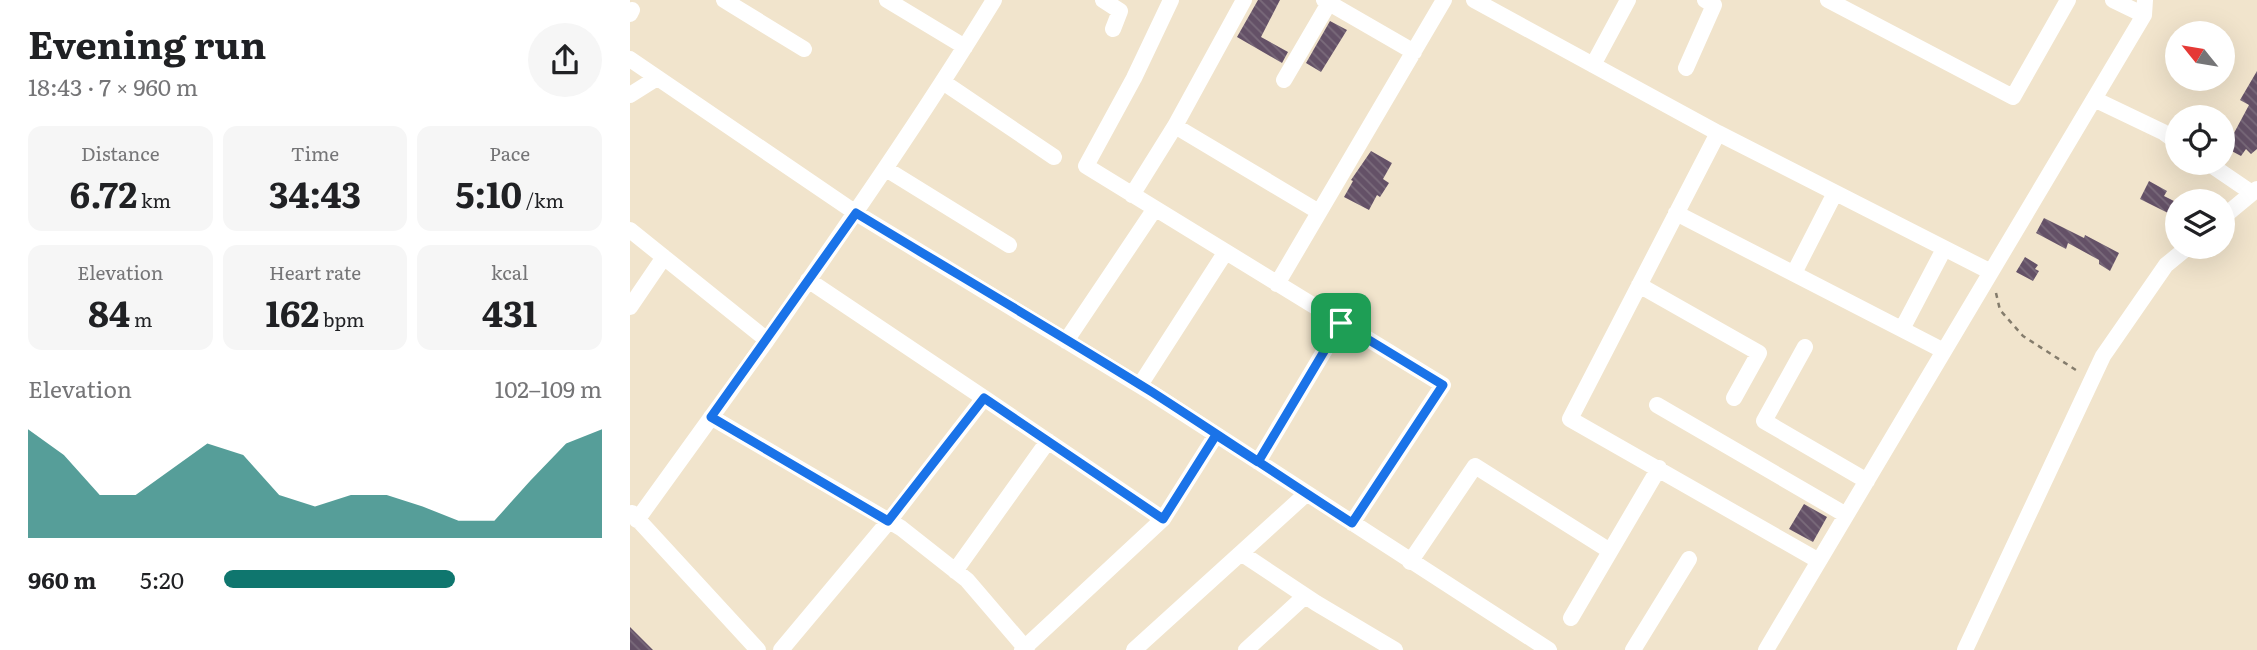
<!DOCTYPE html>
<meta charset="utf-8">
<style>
:root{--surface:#fff;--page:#f6f6f6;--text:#202124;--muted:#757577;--accent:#0f766e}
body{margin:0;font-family:Literata,serif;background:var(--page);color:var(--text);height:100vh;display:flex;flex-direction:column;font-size:26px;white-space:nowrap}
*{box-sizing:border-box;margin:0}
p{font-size:23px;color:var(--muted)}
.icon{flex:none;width:38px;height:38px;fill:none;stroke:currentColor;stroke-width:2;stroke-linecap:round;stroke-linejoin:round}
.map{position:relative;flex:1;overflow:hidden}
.sheet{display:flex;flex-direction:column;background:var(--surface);width:630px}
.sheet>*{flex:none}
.needle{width:46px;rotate:300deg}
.fabs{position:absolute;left:1535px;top:21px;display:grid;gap:14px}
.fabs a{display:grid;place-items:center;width:70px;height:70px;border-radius:50%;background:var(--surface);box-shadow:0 7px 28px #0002;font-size:35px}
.pin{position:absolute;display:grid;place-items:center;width:60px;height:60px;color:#fff;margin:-30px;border-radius:14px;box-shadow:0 4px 10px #0006}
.round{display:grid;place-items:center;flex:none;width:74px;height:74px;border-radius:37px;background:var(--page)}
.head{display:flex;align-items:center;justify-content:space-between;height:119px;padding:0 28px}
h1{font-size:38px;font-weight:700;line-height:52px}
.metrics{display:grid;grid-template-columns:repeat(3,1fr);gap:10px;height:119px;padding:7px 28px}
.metrics div{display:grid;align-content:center;border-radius:14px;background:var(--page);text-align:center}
.metrics b{font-size:35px;font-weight:700}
.metrics small{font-size:19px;font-weight:400}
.metrics p{font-size:19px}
.chart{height:196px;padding:14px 28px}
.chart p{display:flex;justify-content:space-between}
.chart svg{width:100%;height:126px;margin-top:7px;fill:var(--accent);opacity:.7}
ul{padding:0 28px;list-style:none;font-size:23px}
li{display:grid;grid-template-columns:112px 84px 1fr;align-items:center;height:52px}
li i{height:18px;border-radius:9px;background:var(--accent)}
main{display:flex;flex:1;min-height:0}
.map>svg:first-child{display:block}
</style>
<main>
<section class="sheet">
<div class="head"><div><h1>Evening run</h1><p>18:43 · 7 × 960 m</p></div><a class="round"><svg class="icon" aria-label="share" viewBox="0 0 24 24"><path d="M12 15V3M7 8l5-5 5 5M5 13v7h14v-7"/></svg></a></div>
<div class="metrics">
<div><p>Distance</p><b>6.72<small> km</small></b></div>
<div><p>Time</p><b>34:43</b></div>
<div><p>Pace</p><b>5:10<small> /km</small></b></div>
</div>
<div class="metrics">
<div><p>Elevation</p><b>84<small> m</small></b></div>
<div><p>Heart rate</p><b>162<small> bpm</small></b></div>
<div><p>kcal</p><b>431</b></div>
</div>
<div class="chart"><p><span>Elevation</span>102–109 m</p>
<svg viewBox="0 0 160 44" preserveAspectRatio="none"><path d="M0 44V6L10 15L20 29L30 29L40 20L50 11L60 15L70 29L80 33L90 29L100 29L110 33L120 38L130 38L140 24L150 11L160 6V44z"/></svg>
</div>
<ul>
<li><b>960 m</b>5:20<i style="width:61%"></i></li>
</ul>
</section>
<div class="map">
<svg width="1627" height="650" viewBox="0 0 1627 650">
<defs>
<pattern id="building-back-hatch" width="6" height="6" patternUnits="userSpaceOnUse" patternTransform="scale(1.75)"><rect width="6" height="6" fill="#645167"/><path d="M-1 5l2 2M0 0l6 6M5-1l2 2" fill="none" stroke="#7a6b7b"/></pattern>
</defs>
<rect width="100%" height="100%" fill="#f1e4cc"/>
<path fill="url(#building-back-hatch)" d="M 628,0 L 650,0 L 631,37 L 658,52 L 652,63 L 607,37 Z
M 700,21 L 717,30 L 691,72 L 676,63 Z
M 1627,71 L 1627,149 L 1621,154 L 1616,149 L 1611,156 L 1596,148 L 1619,105 L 1610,100 Z
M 741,151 L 762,163 L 753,179 L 759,183 L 750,197 L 747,195 L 739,210 L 714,197 L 723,181 L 721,180 Z
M 1519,181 L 1537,191 L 1534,196 L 1544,201 L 1538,213 L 1510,199 Z
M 1414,218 L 1454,238 L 1455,235 L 1489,253 L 1480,271 L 1469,264 L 1469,260 L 1438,243 L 1436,249 L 1406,233 Z
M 1395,257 L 1408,265 L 1405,269 L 1409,271 L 1403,281 L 1386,272 Z
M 1174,504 L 1197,517 L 1183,542 L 1159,529 Z
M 0,627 L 23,650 L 0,650 Z"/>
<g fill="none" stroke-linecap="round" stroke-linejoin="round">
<path stroke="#847c6c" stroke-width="2.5" stroke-dasharray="5 5" stroke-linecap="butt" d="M 1366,293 L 1370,310 L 1393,336 L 1449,372"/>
<path stroke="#fff" stroke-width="16" d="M 94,0 L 174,49
M 257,0 L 335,47
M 473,0 L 490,11 L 483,29
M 541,0 L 504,78 L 456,166 L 813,385 L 722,523
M 694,0 L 784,52
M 844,0 L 1088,133 L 1361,272
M 1198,0 L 1383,97 L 1438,0
M 1483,0 L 1514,15
M 0,14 L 2,10
M 0,59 L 226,213 L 522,393 L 919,650
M 963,65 L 998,0
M 1056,68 L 1084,5 L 1075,0
M 654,80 L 699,3
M 313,82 L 424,157
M 0,95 L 27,78
M 1464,99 L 1533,132 L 1547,142
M 545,126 L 689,212
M 1088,133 L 940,419 L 1189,561
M 1578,163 L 1622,193
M 256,169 L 379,245
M 502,195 L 545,126 L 614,0
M 1046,213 L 1314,351
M 1592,218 L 1627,189
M 0,230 L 137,340 C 215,228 293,116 364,0
M 1164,273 L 1205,193
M 647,284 L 814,0
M 1009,285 L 1129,353 L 1104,398
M 0,307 L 34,257
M 1272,329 L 1314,249
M 436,341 L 524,210
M 1175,347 L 1134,421 L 1237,481
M 510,385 L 595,253
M 354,398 L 533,519 L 392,650
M 1027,405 L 1216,515
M 81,417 L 271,528 L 337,580 L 397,650
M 628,462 L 711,323
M 2,513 L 128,650
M 533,519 L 586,435
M 7,520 L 137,340
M 611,553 L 686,603 L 765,650
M 780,562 L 845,466 L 980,551
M 325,571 L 418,441
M 941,618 L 1029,468
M 151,650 L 259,521 L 354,398 L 178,280
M 504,650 L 676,494
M 616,650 L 675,596
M 1003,650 L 1059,559
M 1136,650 L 1514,15 L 1515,0
M 1335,650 L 1473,356 L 1536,265 L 1558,247"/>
</g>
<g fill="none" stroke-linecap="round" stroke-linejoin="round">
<g stroke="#fff" stroke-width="14">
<path id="route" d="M 711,323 L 628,462 L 586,435 L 533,519 L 354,398 L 258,521 L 81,417 L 226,213 C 325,273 424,331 522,392 C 589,435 655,480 722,523 L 813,385 L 711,323"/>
</g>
<use href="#route" stroke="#1a73e8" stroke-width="9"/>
</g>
</svg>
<div class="fabs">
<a><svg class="needle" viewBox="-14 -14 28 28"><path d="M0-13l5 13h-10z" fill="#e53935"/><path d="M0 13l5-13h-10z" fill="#757577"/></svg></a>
<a><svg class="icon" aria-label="locate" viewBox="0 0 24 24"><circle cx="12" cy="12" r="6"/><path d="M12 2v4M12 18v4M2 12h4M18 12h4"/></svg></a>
<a><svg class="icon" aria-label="layers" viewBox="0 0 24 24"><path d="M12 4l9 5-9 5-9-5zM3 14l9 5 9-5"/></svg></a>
</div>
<div class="pin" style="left:711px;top:323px;background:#1e9e55"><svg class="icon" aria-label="arrive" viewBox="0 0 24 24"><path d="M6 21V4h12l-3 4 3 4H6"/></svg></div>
</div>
</main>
